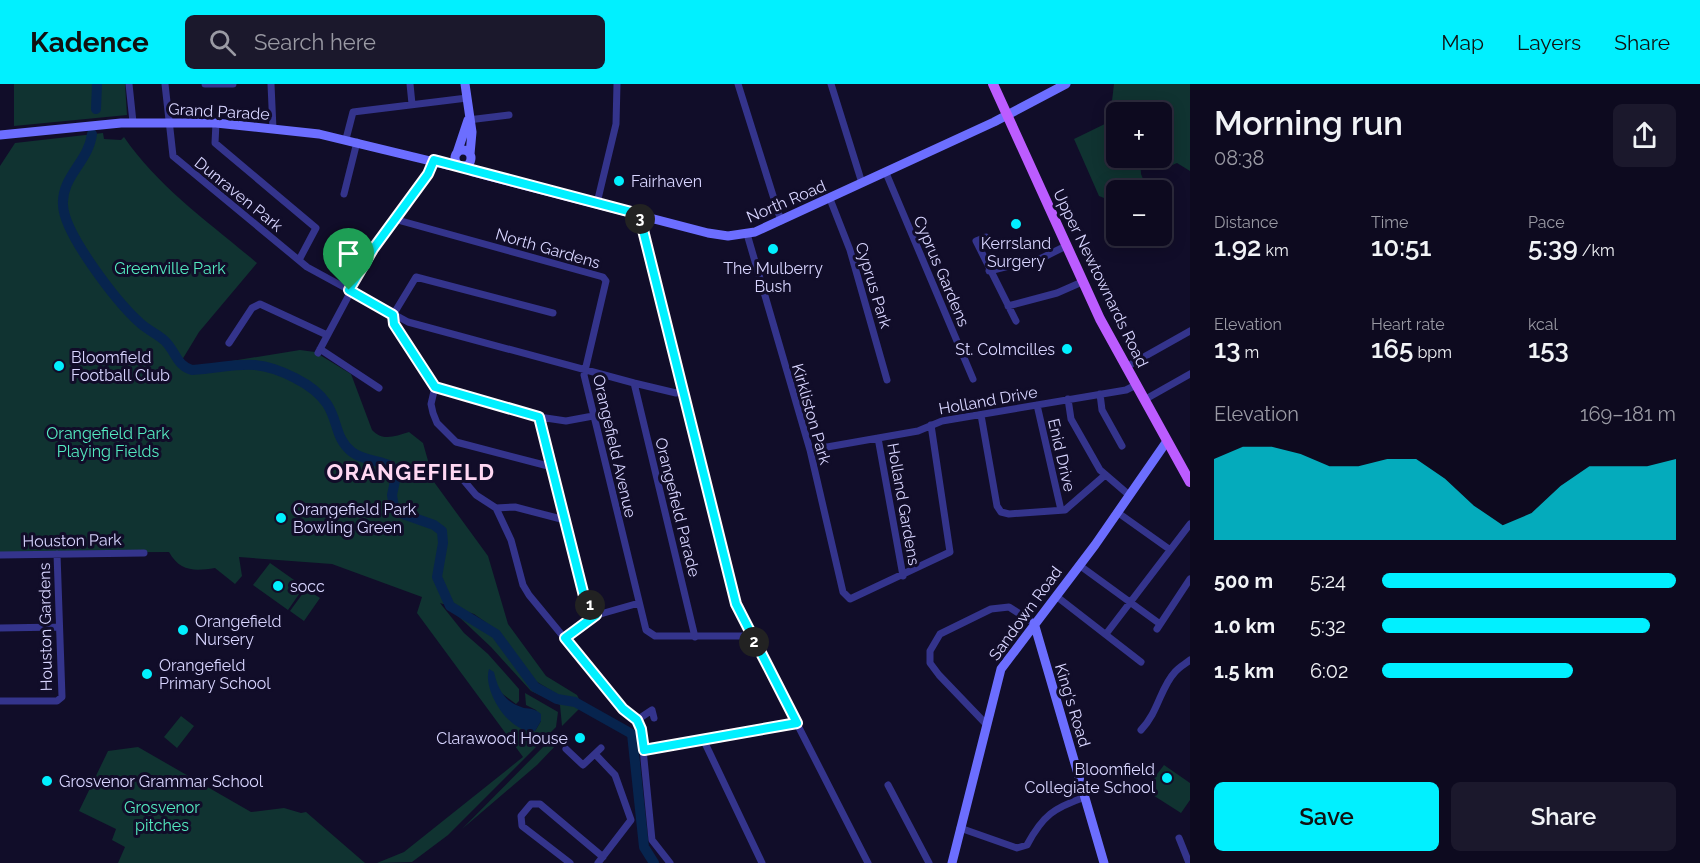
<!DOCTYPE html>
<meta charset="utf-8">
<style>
:root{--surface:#0d0a1f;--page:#1b182c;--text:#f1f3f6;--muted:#9a9aa4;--line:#2d2b3d;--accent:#01f0ff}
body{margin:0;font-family:Raleway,sans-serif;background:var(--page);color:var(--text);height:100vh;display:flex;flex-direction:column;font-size:22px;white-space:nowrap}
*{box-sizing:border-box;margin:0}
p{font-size:20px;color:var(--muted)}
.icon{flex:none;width:33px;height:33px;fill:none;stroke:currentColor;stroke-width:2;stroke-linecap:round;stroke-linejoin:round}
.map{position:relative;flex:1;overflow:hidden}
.sheet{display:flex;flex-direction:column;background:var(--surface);width:510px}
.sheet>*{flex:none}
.tools{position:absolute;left:1106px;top:18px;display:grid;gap:12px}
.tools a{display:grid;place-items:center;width:66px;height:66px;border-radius:9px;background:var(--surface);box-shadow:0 3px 15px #0003,0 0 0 2px var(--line);font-size:30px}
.pin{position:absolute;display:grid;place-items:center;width:51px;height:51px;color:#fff;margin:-62px -26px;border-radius:50% 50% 50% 0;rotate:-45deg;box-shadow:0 0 6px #0007}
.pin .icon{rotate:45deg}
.km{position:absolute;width:30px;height:30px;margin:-15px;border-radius:50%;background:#222;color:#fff;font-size:16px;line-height:30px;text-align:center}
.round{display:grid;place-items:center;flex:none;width:63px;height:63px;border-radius:9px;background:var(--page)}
.headline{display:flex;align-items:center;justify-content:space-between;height:102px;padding:0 24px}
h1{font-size:33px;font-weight:600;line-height:45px}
.stats{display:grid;grid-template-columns:repeat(3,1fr);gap:9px;height:102px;padding:6px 24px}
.stats div{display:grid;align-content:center}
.stats b{font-size:26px;font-weight:600}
.stats small{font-size:16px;font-weight:400}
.stats p{font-size:16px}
.chart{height:168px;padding:12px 24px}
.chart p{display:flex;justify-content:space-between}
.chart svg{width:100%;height:108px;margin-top:6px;fill:var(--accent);opacity:.7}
.action{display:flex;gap:12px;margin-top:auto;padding:12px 24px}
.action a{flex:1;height:69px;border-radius:9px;background:var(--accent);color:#111;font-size:24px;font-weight:600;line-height:69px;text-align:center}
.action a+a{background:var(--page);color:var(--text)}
ul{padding:0 24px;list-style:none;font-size:20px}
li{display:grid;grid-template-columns:96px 72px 1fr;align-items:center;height:45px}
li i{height:15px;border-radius:8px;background:var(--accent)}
header{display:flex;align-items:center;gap:36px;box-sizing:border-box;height:84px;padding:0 30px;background:var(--accent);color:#111}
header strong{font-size:28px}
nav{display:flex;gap:33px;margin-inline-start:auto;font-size:21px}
.search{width:420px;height:54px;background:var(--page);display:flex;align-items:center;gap:15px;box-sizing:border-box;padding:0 21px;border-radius:9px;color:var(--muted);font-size:22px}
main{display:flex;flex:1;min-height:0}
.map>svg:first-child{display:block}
</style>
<header>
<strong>Kadence</strong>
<div class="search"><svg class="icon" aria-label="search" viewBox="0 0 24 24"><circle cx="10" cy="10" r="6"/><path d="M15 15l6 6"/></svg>Search here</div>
<nav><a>Map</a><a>Layers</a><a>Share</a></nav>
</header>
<main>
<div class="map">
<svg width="1190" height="779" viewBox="0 0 1190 779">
<rect width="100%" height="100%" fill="#110d29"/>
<path fill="#103331" d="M 14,0 L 125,0 L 127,31 L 14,42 Z
M 1114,0 L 1190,0 L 1190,87 L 1177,79 L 1160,86 L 1151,74 L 1161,74 L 1161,28 L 1116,29 L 1112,17 Z
M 1113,36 L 1116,39 L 1116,74 L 1140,74 L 1141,90 L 1145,100 L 1131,106 L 1116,106 L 1116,113 L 1109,116 L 1099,112 L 1074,55 Z
M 103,49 L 104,55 L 121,56 L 124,53 C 158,103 211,140 257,179 L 199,248 L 182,276 L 186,282 L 195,283 L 300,266 L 315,268 L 351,290 L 372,346 C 383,358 395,352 409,348 L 423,359 L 434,398 L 488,472 L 508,540 L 546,592 L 577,611 L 581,619 L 560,612 L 534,596 L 491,542 L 474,530 L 440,519 L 464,549 L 488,570 L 519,605 L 519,617 L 516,620 L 500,608 L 489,585 C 499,612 501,643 535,647 L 541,637 L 536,626 L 526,621 L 525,609 L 558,628 L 556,643 L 448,751 L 412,778 L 377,779 L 404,768 L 523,673 L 417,529 L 422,513 L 332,480 L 239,473 L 242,492 L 235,500 L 215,484 C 195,487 180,488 169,468 L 0,469 L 0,82 L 15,59 Z
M 270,479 L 304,503 L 288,526 L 253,501 Z
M 306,505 L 320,514 L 304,537 L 290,527 Z
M 457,531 L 473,536 L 491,549 L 537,607 L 557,617 L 582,622 L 562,642 L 560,621 L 531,607 L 491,563 Z
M 181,632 L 194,642 L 177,664 L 164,653 Z
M 553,653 L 559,658 L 537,681 L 462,745 Z
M 138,663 L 251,728 L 284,724 L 301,729 L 306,728 L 365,779 L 118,779 L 125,763 L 112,756 L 116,745 L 79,727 L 108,667 Z
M 1164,681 L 1190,699 L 1190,716 L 1181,729 L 1145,706 Z"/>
<path fill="#07244e" d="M 489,585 L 494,588 C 498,606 505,619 524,624 C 531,625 534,624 541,630 L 541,637 L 535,647 C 510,651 482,606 489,585 Z"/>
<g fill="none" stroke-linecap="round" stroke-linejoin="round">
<path stroke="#07244e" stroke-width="10" d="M 96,25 L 97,0
M 92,50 C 89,77 61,93 63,121 C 64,150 117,218 139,238 C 147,246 158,250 165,257 C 176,268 177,282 192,286 C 236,283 253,272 295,294 C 307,300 319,308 327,320 C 338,336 335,355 352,368 C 364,377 378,376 391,382 L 396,392 L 392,411 L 394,423 L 403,430 L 434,441 L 442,447 L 443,459 L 437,493 L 450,522 L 496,550 L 535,603 L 557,615 L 575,618 L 632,650 L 644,763 L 654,779"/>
<path stroke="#34348c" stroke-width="7" d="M 129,0 L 133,38
M 165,0 L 173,72 L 307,183 L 408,238 L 634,299 L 676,309 L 684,307
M 205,0 L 233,0
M 271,0 L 273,45
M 410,0 L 412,20
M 738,0 L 781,137
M 831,0 L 862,99
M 468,36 L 509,31
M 216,39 L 215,59 L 316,144 L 299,176
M 346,55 L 353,28 L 467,14
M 886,89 L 973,295
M 344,110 L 357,58
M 830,115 L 850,166 L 887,296
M 597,119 L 616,40 L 617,0
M 639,130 L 736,520 L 868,779
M 394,135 L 603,193 L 606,197 L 584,291 L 646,546 L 655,552 L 752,552
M 747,150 L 810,366 L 843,508 L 850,515 L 950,468 L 931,341
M 986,153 L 976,157 L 1016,237
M 989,187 L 1042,174 L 1066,162
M 1008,222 L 1057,209 L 1082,198
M 553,229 L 416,193 L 393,231 L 394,239 L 435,303 L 539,333 L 566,337 L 593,332
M 229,259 L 252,224 L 260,220 L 327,251
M 320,265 L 379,304
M 318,269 L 373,166 L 428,90 L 434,76
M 1126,283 L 1190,247
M 634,299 L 695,553
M 435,303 L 431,320 L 433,329 L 437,339 L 456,358 L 552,383
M 1100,310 L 1102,326 L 1122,362
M 1068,315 L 1071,335 L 1100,386 L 1129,411
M 1144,316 L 1190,290
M 1037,321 L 1061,426
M 981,331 L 997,422 L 1001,428 L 1009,430 L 1065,426 L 1104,392
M 539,333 L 584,512 L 596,531
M 878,354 L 903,492
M 810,366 L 918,347 L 942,337 L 1126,306 L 1136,301
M 460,392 L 476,411 L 496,424 L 511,456 L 523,501 L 529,511 L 623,625 L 637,636 L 641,645 L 652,756 L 670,779
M 496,424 L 515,423 L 565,436
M 1117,428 L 1169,465
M 0,471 L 144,469
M 1079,481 L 1160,540
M 1056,512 L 1141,578
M 0,544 L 59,543
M 1157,545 L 1190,495
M 1106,550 L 1190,440
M 565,554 L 590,533 L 639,519
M 0,617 L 57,617 L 62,613 L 57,470
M 637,636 L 652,626 L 654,634
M 986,640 L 939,591 L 930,579 L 930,567 L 940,550 L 991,525 L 1009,523 L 1034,539
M 1141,646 C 1159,627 1160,604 1175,588 C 1179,583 1185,580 1190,576
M 704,657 L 762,779
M 566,665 L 583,681 L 601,664
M 644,666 L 797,639
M 595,670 L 615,691 L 631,736 L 598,779
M 888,701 L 929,779
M 960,744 L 1017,764 L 1027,761 C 1043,731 1054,724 1085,713
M 1179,754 L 1189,779
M 570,779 L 522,742 L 521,732 L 531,720 L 540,720 L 603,773"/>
<path stroke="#6c6eff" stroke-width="9" d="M 465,0 L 472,48 L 470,70
M 0,51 L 121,39 L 216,39 L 319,50 L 447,81 L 459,82
M455 74a8 8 0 1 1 16 0a8 8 0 1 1-16 0Z
M 457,69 L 468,36
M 463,83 L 473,88 L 708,149 L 728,152 L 755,148 L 994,38 L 1066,0
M 1034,539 L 1104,779
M 952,779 L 1001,585 L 1095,461 L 1167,357"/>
<path stroke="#bc5cff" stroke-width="10" d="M 993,0 L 1100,235 L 1190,398"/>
</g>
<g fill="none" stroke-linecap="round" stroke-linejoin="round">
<g stroke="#fff" stroke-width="12">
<path id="route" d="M 434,76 L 639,130 L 736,520 L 797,639 L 644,666 L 641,645 L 637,636 L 623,625 L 565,554 L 596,531 L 584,512 L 539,333 L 435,303 L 394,240 L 393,231 L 349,206 L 373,165 L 428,90 Z"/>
</g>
<use href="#route" stroke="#01f0ff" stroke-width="8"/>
</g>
<g fill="#01f0ff" stroke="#110d29" stroke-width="2">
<circle cx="619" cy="97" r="6"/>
<circle cx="1016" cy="140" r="6"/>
<circle cx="773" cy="165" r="6"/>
<circle cx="1067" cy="265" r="6"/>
<circle cx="59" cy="282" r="6"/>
<circle cx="281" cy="434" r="6"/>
<circle cx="278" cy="502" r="6"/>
<circle cx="183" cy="546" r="6"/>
<circle cx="147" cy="590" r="6"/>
<circle cx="580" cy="654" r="6"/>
<circle cx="1167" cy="694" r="6"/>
<circle cx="47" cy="697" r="6"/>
</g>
<g text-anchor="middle" stroke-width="6" stroke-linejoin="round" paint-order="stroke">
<g font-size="16" fill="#d8d5ff" stroke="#110d29">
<text transform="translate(219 27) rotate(3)" y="6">Grand Parade</text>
<text transform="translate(239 110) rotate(39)" y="6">Dunraven Park</text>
<text transform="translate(786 117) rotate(-23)" y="6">North Road</text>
<text transform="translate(548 164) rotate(16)" y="6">North Gardens</text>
<text transform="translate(942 187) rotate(67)" y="6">Cyprus Gardens</text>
<text transform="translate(1101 194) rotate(64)" y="6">Upper Newtownards Road</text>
<text transform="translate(874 201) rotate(73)" y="6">Cyprus Park</text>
<text transform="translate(988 316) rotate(-10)" y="6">Holland Drive</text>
<text transform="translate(812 330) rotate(74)" y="6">Kirkliston Park</text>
<text transform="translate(615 362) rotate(77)" y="6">Orangefield Avenue</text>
<text transform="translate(1062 371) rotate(77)" y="6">Enid Drive</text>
<text transform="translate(904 420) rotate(80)" y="6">Holland Gardens</text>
<text transform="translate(678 423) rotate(76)" y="6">Orangefield Parade</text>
<text transform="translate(72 456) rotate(-1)" y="6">Houston Park</text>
<text transform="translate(1025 529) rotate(-54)" y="6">Sandown Road</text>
<text transform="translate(45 543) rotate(-91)" y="6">Houston Gardens</text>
<text transform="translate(1073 621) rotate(73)" y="6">King's Road</text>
</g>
<g font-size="16" fill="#d8d5ff" stroke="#110d29" text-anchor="start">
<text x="631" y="103">Fairhaven</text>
<text x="1016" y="165" text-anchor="middle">Kerrsland<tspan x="1016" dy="18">Surgery</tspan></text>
<text x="773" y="190" text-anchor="middle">The Mulberry<tspan x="773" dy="18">Bush</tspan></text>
<text x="1055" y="271" text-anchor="end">St. Colmcilles</text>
<text x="71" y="279">Bloomfield<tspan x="71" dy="18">Football Club</tspan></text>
<text x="293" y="431">Orangefield Park<tspan x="293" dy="18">Bowling Green</tspan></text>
<text x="290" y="508">socc</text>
<text x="195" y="543">Orangefield<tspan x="195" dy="18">Nursery</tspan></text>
<text x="159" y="587">Orangefield<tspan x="159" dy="18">Primary School</tspan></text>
<text x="568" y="660" text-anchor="end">Clarawood House</text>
<text x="1155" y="691" text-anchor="end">Bloomfield<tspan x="1155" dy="18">Collegiate School</tspan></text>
<text x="59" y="703">Grosvenor Grammar School</text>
</g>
<g font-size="16" fill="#54ebc0" stroke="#110d29">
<text x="170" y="190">Greenville Park</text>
<text x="108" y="355">Orangefield Park<tspan x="108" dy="18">Playing Fields</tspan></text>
<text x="162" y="729">Grosvenor<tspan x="162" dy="18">pitches</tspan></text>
</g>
<g font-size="22" font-weight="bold" letter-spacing="1.5" fill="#ffd7f2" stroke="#110d29">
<text x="411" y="396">ORANGEFIELD</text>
</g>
</g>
</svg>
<div class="tools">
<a>+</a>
<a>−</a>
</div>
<div class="pin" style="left:349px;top:206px;background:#1e9e55"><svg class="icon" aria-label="arrive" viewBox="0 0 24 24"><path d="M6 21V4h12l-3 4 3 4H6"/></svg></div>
<b class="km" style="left:590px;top:521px">1</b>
<b class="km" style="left:754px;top:558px">2</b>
<b class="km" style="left:640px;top:135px">3</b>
</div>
<section class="sheet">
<div class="headline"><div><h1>Morning run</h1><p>08:38</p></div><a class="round"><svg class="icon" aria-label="share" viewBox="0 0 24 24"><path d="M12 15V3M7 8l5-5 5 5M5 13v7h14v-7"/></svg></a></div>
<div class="stats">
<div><p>Distance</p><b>1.92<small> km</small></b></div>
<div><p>Time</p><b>10:51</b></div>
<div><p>Pace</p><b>5:39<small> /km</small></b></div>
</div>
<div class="stats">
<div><p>Elevation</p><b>13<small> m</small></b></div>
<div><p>Heart rate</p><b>165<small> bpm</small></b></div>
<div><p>kcal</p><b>153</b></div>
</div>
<div class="chart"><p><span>Elevation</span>169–181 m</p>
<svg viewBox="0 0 160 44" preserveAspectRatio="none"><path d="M0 44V11L10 6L20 6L30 9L40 14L50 14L60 11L70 11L80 19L90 30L100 38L110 33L120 22L130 14L140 14L150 14L160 11V44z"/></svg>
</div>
<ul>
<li><b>500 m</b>5:24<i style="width:100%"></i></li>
<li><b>1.0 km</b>5:32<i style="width:91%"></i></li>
<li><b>1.5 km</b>6:02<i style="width:65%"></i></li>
</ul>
<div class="action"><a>Save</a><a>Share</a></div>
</section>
</main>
